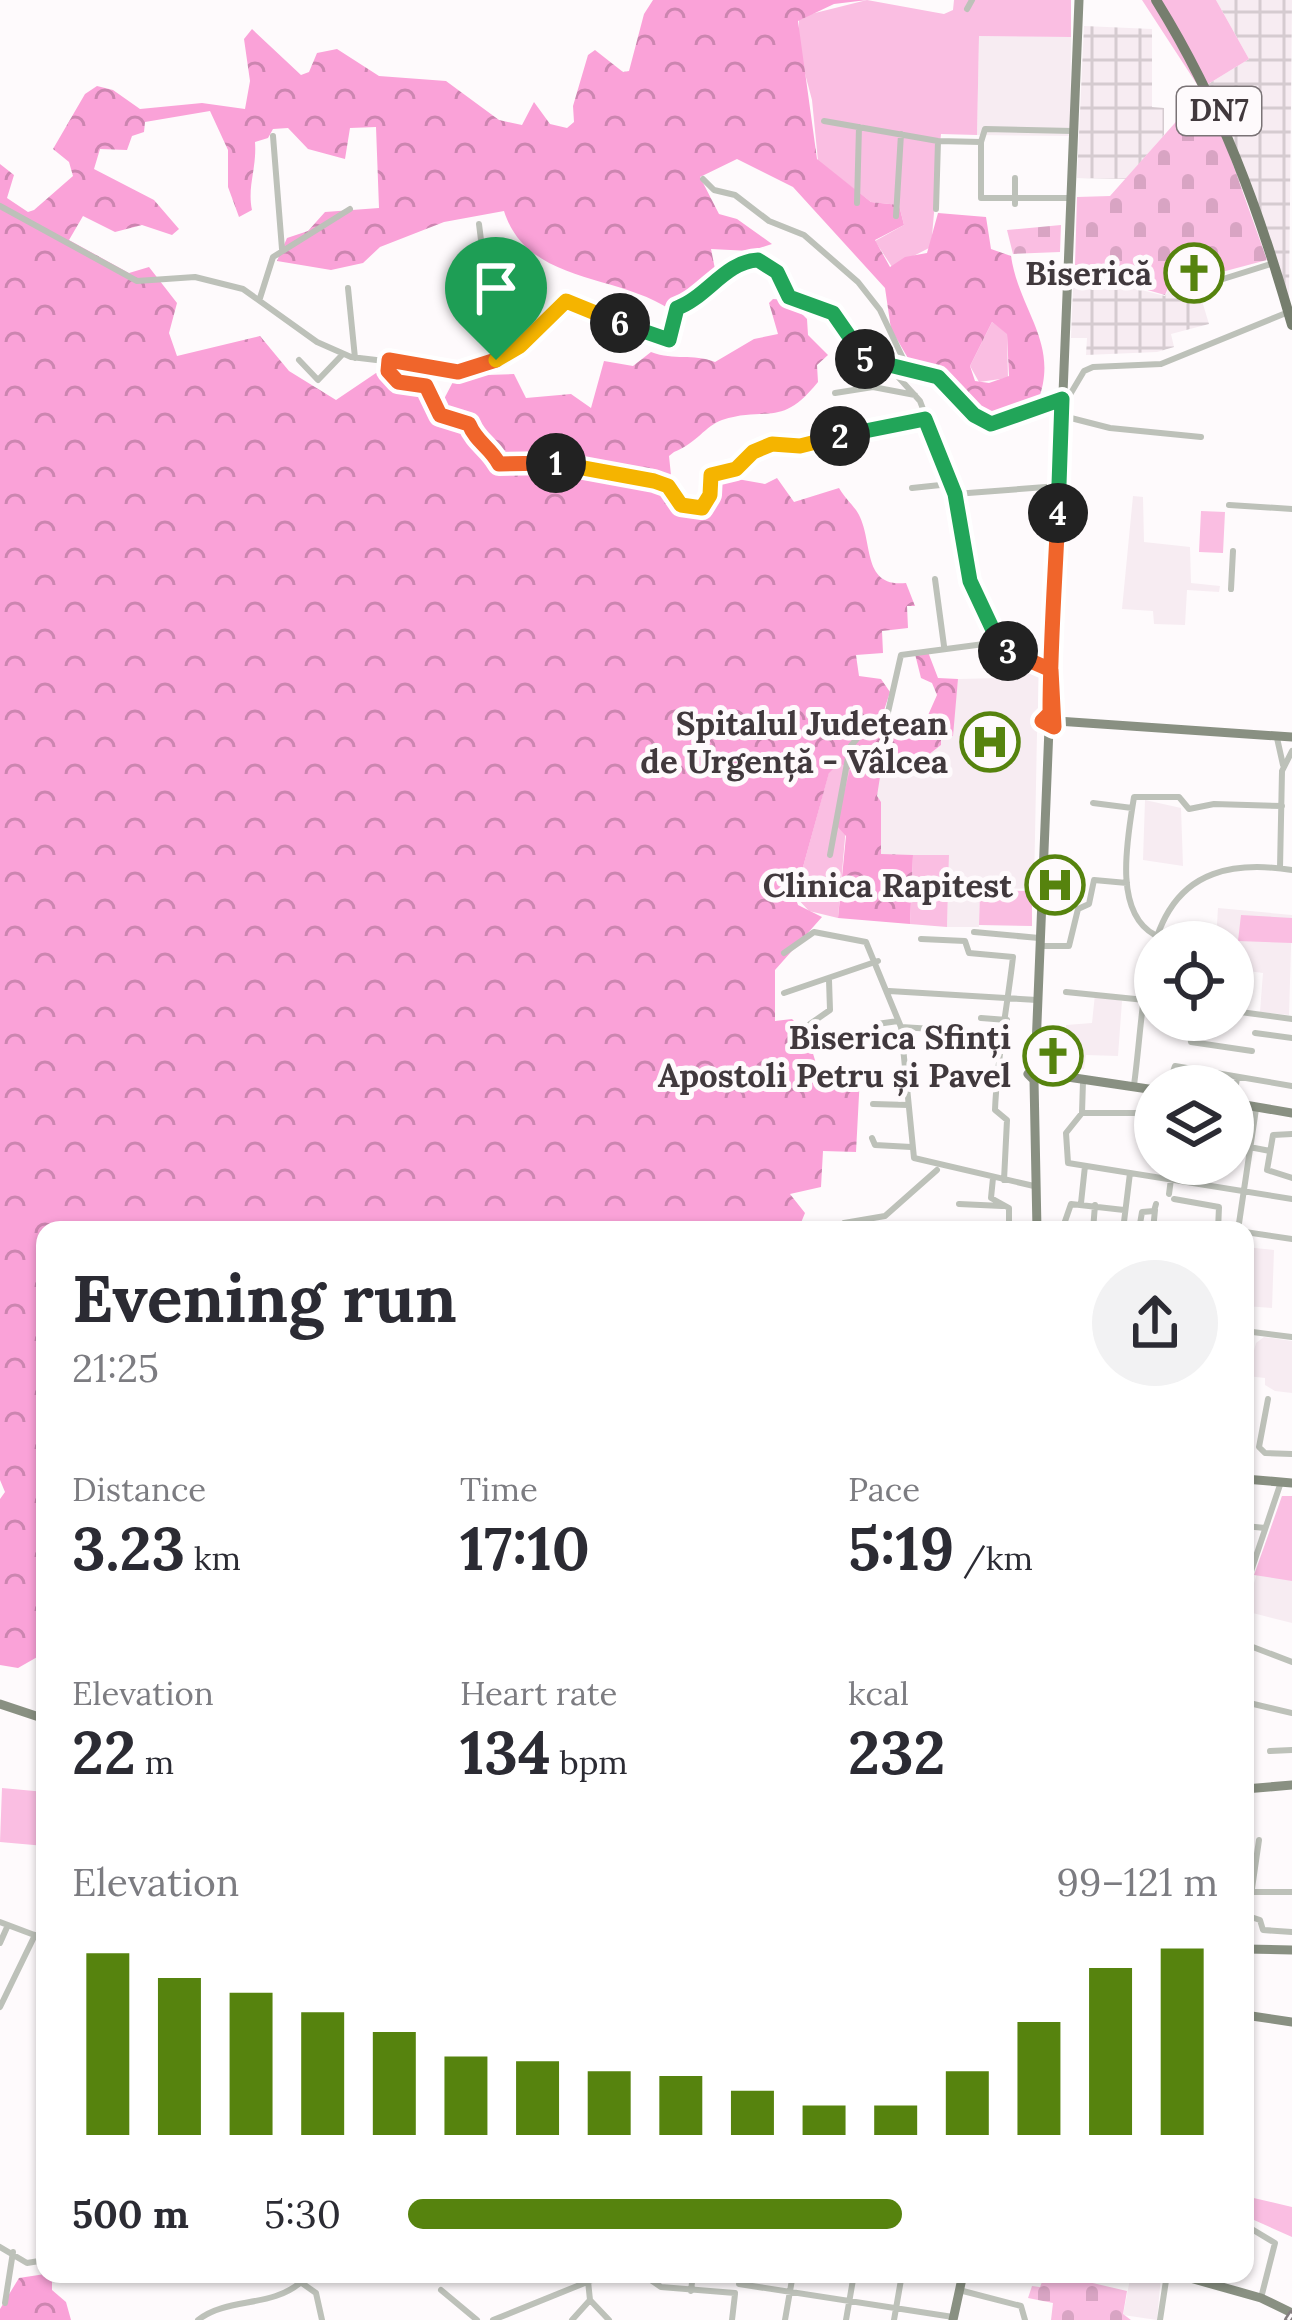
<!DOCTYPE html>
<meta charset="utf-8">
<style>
:root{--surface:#fff;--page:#f2f2f3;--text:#2b2b33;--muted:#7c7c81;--accent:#56830e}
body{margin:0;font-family:Lora,serif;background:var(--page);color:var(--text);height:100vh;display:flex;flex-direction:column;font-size:45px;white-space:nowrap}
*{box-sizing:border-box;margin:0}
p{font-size:39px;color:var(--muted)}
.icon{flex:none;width:66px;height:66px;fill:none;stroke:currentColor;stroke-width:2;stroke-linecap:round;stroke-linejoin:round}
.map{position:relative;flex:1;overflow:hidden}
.details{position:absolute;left:36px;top:1221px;width:1218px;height:1062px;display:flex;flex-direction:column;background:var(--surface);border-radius:24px;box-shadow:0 3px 9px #0004}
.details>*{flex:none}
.controls{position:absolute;left:1134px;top:921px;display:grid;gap:24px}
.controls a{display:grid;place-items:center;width:120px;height:120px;border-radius:50%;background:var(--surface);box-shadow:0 3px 9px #0004;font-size:60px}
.pin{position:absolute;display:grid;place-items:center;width:102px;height:102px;color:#fff;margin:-123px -51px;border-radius:50% 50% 50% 0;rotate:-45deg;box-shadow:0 0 12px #0007}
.pin .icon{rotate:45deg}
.km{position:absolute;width:60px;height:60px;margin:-30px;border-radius:50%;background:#222;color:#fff;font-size:33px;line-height:60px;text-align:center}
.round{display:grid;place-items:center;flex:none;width:126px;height:126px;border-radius:63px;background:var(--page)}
.headline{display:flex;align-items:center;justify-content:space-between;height:204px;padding:0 36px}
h1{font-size:66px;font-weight:700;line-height:90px}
.metrics{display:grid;grid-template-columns:repeat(3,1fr);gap:18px;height:204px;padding:12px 36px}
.metrics div{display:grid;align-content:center}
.metrics b{font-size:60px;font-weight:700}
.metrics small{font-size:33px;font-weight:400}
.metrics p{font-size:33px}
.chart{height:336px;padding:24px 36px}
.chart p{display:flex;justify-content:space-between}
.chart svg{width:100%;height:216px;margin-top:12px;stroke:var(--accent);stroke-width:6}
ul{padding:0 36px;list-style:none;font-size:39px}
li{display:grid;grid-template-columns:192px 144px 1fr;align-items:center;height:90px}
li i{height:30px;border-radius:15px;background:var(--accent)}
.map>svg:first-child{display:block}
</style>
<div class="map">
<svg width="1292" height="2320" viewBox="0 0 1292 2320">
<defs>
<pattern id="industrial-grid" width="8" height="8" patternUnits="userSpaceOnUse" patternTransform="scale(3)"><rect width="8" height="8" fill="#f7ecf2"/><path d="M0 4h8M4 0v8" fill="none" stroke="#d5cbd0"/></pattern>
<pattern id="forest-crowns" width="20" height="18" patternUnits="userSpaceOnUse" patternTransform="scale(3)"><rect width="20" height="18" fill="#faa2d8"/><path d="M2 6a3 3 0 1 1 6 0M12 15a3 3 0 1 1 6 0" fill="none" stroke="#cc85b0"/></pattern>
<pattern id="cemetery-stones" width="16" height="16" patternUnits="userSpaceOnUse" patternTransform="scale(3)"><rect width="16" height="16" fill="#fabee2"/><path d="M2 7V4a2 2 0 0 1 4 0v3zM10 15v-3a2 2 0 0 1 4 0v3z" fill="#d8a4c3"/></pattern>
</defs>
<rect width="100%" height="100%" fill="#fefafc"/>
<path fill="#f7ecf2" d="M 979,36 L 1071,37 L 1070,136 L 977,135 Z
M 1133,496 L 1143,497 L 1144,542 L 1190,547 L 1191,583 L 1220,586 L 1219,592 L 1187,590 L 1185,625 L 1154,624 L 1153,611 L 1122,609 Z
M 1003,654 L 1045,672 L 1037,733 L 1034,888 L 980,890 L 979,927 L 947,927 L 949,856 L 881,855 L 881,802 L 876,797 L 883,757 L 923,759 L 941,745 L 941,737 L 952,736 L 958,679 L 1002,678 Z
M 1145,800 L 1181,808 L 1183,866 L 1143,860 Z
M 1218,908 L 1292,915 L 1289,1015 L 1260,1012 L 1263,973 L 1240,970 L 1241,943 L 1216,941 Z
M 1095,994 L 1122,1001 L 1118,1056 L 1086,1055 L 1084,1069 L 1067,1069 L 1066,1025 L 1092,1023 Z
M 1245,1247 L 1274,1250 L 1272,1308 L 1245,1306 Z
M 1264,1337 L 1292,1341 L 1292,1393 L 1275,1391 L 1265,1385 L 1265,1378 L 1247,1376 L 1256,1343 Z
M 1282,1496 L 1292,1496 L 1292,1623 L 1245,1611 Z
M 1131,2274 L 1161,2276 L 1157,2320 L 1123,2315 Z"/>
<path fill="url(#industrial-grid)" d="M 1216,0 L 1292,0 L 1289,300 L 1200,89 L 1249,59 Z
M 1084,26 L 1152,29 L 1152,107 L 1164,108 L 1164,135 L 1126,179 L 1077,178 Z
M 1074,266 L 1126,273 L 1122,285 L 1165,296 L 1169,288 L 1196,281 L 1209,324 L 1171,334 L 1174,347 L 1157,352 L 1086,355 L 1087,338 L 1071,338 Z"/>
<path fill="#fabee2" d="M 867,0 L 944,14 L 953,10 L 954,0 L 1071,0 L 1071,37 L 979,36 L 977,135 L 941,134 L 931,247 L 892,267 L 875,241 L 904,225 L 899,205 L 871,202 L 818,161 L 812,100 L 799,51 L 799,17 Z
M 1142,0 L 1216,0 L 1249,59 L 1200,89 Z
M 992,322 L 1007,333 L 1008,378 L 979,382 L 970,366 Z
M 1201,511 L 1225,512 L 1223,553 L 1199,552 Z
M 839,763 L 851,769 L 838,918 L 809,911 L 795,896 L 829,772 Z
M 913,855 L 949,855 L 947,927 L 910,924 Z
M 980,890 L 1027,891 L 1027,898 L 1032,899 L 1032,926 L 979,925 Z
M 1241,915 L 1292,918 L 1292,943 L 1238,941 Z
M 1282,1496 L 1292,1496 L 1292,1581 L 1254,1575 Z
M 2,1788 L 45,1792 L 45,1846 L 0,1842 Z
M 1245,2196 L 1292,2207 L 1292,2237 L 1245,2216 Z"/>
<path fill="url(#forest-crowns)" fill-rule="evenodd" d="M 653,0 L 867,0 L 834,4 L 798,21 L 817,159 L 871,202 L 899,205 L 904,225 L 875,240 L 890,267 L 905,257 L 927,253 L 938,213 L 986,217 L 991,249 L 1011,256 C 1019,311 1060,343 1038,401 L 1003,418 L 991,417 L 978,410 L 950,377 L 912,365 L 891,329 L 885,288 L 793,187 L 737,159 L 700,177 L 719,214 L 737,219 L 772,244 L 750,251 L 711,249 L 717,279 L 671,310 C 616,273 527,284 504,211 L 444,222 L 380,247 L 363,263 L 331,270 L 277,261 L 287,238 L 308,231 L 325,212 L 379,208 L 376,127 L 350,128 L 345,159 L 308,149 L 288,128 L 273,129 L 268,138 L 255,142 C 257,168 247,187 252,210 L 239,217 L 228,187 L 228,150 L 210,111 L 145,122 L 144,132 L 132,136 L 127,150 L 100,149 L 94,169 L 154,200 L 179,229 L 172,235 L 142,225 L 115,232 L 83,216 L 69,240 L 129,273 L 149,267 L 177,303 L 169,333 L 177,356 L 260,336 L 289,371 L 336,400 L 376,373 L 425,382 L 444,399 L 456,376 L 514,374 L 526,398 L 571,394 L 591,408 L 604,361 L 633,366 L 651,352 C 675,361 692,353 715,362 L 754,339 L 778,334 L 769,303 L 773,299 L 788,300 L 807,319 L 808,335 L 828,355 L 817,365 L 818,382 C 780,429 768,405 722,420 C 705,426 697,443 674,452 L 669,456 L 674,504 L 703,510 L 726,477 L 765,484 L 777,478 L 794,502 L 839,488 C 845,498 850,502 856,510 C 875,537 859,588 906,583 L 915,606 L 907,606 L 908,628 L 882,631 L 883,653 L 856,655 L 859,676 L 881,679 L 890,692 L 877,732 L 893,731 L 904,721 L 917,726 L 925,722 L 937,695 L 932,683 L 921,678 L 915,654 L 928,652 L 938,678 L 958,679 L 953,736 L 941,738 L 941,745 L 923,759 L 883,758 L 877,796 L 881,802 L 881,854 L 913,855 L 910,924 L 838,918 L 846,836 L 836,825 L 850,769 L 839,763 L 829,773 L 795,896 L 798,905 L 822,917 L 775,970 L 775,1021 L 792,1019 L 807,1034 L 818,1070 L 860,1076 L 856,1152 L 823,1151 L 821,1187 L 790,1194 L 805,1213 L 798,1230 L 45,1230 L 45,1660 L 39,1656 L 18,1668 L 0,1665 L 0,1499 L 5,1492 L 0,1480 L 0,164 L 14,175 L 7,198 L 28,212 L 34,210 L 73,176 L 69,162 L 53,149 L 85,94 L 97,86 L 113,90 L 140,109 L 202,103 L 245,109 L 250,81 L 244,39 L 252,29 L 301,75 L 309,72 L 317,53 L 337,49 L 379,76 L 446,81 L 499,120 L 522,125 L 534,102 L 550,124 L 567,128 L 574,122 L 573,106 L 588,55 L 595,50 L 623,72 L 629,71 L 644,14 ZM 992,322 L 1007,334 L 1009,376 L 989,383 L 975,381 L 970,366 Z
M 45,2274 L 52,2278 L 52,2290 L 66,2302 L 71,2320 L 0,2320 L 0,2309 L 19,2278 Z"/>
<path fill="url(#cemetery-stones)" d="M 1215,114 L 1267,260 L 1169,286 L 1165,295 L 1123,283 L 1126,272 L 1075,265 L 1077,197 L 1110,196 L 1182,115 Z
M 1061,225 L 1060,252 L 1013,254 L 1007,230 Z
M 1054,2274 L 1127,2291 L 1123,2314 L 1131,2320 L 1051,2320 L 1053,2303 L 1028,2298 L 1032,2286 L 1040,2287 L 1044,2277 Z"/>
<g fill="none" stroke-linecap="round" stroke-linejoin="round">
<path stroke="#bdc1b9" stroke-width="6" d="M 967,9 L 972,0
M 824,121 L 938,141 L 981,142 L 981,198 L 1071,198
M 273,136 L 282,249
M 981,142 L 985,129 L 1073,131
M 1015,178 L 1015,204
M 703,179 L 714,190 L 735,195 L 769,221 L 804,235 L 858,282 L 880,310 L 907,367
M 857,203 L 859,127
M 0,206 L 137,281 L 195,277 L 243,289 L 317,342 L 351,357 L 469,371 L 520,347 L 561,303 L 571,300 L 669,340 L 677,308 C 706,297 726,261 758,260 L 777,272 L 789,297 L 834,313 L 872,364 L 938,377 L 979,419 L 997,424 L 1068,398 L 1084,371 L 1093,367 L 1161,364 L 1291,311
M 936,209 L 938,141
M 896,216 L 901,134
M 479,224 L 496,360
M 484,264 L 521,256
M 348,288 L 355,358
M 1188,290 L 1274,263
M 260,298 L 273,257 L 350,209
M 299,360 L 318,380 L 342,355
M 389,360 L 393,379 L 426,387 L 440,415 L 469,424 C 476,442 490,447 499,464 C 555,458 614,468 668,486 L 677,503 L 696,508 L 708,500 L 713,473 L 736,469 L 772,444 L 800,447 L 925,419
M 890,368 L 920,401 L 955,494 L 970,581 L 1000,645 L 1051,670
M 835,393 L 873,387 L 915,395
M 1063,416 L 1110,428 L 1201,437
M 912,488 L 950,484
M 955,494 L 1059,486
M 1229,505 L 1292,509
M 935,579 L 944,646
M 1231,589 L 1233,551
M 1277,738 L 1283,765
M 1093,803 L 1132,808
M 830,855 L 850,747 L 860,735 L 886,721 L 901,655 L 999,642
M 1280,868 L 1282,771 L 1292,751
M 974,932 L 1039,938
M 1155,935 C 1112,912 1128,836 1134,797 L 1179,797 L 1189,809 L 1214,804 L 1282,806
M 921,939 L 965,941 L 969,953 L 1013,957 C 1007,1009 997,1058 995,1110 L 1007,1120 L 1004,1180
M 1040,946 L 1069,946 L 1078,909 L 1089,904 L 1094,880 L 1127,883
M 784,953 L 814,932 L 866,942 L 901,1027 L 914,1158 L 1034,1186
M 889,991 L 1037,1000
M 1066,992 L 1155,1001
M 784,993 L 878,961
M 1233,1011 L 1292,1019
M 981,1018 L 1007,1020
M 1188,1020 L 1191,1042 L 1252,1051
M 810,1024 L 830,1010 L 829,980
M 877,1024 L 898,1021
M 901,1027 L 933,1029
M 1255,1033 L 1292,1038
M 955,1072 L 997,1073
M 1083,1081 L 1082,1113 L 1066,1133 L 1068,1163 L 1292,1199
M 1134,1085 C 1149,975 1137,846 1292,870
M 1168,1086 L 1175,1066 L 1292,1086
M 1233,1103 L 1237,1078
M 873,1104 L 908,1105
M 1082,1113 L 1155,1113
M 1233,1128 L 1234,1144 L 1270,1151
M 1292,1134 L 1273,1135 L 1267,1170 L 1292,1178
M 872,1138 L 875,1145 L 911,1147
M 993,1178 L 991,1198 L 1009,1208 L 1009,1230
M 1169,1194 L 1171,1179
M 1174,1199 L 1219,1207 L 1218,1230
M 1081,1203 L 1085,1166
M 959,1204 L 1002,1206
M 812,1228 L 818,1230
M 838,1230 L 844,1223 L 885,1216 L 937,1170
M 1062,1230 L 1071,1204 L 1124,1210
M 1093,1230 L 1095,1205
M 1123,1230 L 1130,1173
M 1139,1230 L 1142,1212 L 1154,1211 L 1156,1204
M 1153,1230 L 1155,1210
M 1238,1230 L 1256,1109
M 1245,1232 L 1292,1239
M 1245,1331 L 1292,1337
M 1268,1399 L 1259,1447 L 1265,1453 L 1292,1454
M 1245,1526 L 1265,1528
M 1245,1589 L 1281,1482
M 1245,1644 L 1292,1662
M 1245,1702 L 1292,1713
M 1270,1751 L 1292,1750
M 1259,1840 L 1248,1916 L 1260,1920 L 1263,1930 L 1292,1932
M 1251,1892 L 1292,1892
M 0,1922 L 45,1939
M 0,1943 L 8,1925
M 0,2007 L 35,1935
M 1245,2225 L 1275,2243 L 1261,2298
M 0,2247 L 27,2263 L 45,2260
M 289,2274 L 316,2293 L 322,2320
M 642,2274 L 661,2287 L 735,2293
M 588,2281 L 590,2300 L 609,2320
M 739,2284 L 953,2317
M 441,2290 L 477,2320
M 959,2290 L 1021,2306 L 1025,2320
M 691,2291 L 693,2274
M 5,2303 L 13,2252
M 198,2320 C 227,2297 272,2308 301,2282
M 493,2320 L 607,2274
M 572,2320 L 590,2300
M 732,2320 L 735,2294
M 785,2320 L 793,2274
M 846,2320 L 854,2274
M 894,2320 L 902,2274
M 1160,2320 L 1167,2274"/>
<path stroke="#899082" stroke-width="9" d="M 1050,713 L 1079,0
M 1057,721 L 1049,728 L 1042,721 L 1050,713 L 1057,721 L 1292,737
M 1041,1073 L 1155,1090
M 1233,1103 L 1292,1113
M 1037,1230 L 1034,1080 L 1028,1074 L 1034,1067 L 1036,1047 L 1049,728
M 1245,1479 L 1292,1483
M 0,1704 L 45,1719
M 1245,1789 L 1292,1785
M 1245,1949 L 1292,1950
M 1245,2015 L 1292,2022
M 1176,2274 L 1261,2298 L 1292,2313
M 953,2320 L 963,2274"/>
<path stroke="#767e6e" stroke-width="10" d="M 1156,0 C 1220,103 1259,209 1292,325"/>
<g stroke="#837c7f" stroke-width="8">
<path id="rail" d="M 1288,2320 L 1292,2314"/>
</g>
<use href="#rail" stroke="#fefafc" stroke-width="3" stroke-dasharray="9" stroke-linecap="butt"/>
</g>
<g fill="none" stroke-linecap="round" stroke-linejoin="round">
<g stroke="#fff" stroke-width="24">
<path id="split-1" d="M 496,360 L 458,372 L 389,360 L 388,371 L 398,382 L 426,386 L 440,415 L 469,424 C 476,442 490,447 499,464 L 556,463"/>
</g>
<g stroke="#fff" stroke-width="24">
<path id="split-2" d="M 556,463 L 654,481 L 668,486 L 681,505 L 702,508 L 710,495 L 711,475 L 736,469 L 753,452 L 772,444 L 800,446 L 840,436"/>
</g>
<g stroke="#fff" stroke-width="24">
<path id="split-3" d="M 840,436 L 925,419 L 955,494 L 970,581 L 1000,645 L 1008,651"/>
</g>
<g stroke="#fff" stroke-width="24">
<path id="split-4" d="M 1008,651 L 1051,670 L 1054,727 L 1042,721 L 1050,713 C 1050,646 1055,580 1058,513"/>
</g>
<g stroke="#fff" stroke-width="24">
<path id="split-5" d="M 865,359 L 938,377 L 974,415 L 991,424 L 1062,399 L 1058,513"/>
</g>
<g stroke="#fff" stroke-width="24">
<path id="split-6" d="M 620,323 L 669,340 L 677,308 C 706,298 726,261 758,260 L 777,272 L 789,297 L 833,313 L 865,359"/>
</g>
<g stroke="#fff" stroke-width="24">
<path id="split-7" d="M 496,360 L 520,346 L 566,301 L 620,323"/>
</g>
<use href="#split-1" stroke="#f0652b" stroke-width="15"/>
<use href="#split-2" stroke="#f5b400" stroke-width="15"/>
<use href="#split-3" stroke="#22a559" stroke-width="15"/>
<use href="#split-4" stroke="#f0652b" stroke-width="15"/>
<use href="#split-5" stroke="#22a559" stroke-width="15"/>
<use href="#split-6" stroke="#22a559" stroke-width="15"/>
<use href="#split-7" stroke="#f5b400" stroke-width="15"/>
</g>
<defs>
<g id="church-ring" transform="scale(3)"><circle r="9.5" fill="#fefafc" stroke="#56830e" stroke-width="1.5"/><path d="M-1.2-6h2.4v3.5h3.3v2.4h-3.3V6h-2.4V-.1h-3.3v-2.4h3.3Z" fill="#56830e"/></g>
<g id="hospital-ring" transform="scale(3)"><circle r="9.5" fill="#fefafc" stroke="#56830e" stroke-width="1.5"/><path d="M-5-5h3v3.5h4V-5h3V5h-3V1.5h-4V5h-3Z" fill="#56830e"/></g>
</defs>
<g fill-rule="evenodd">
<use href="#church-ring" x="1194" y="273"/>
<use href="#hospital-ring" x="990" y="742"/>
<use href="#hospital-ring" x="1055" y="885"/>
<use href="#church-ring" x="1053" y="1056"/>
</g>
<g text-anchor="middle" stroke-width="10" stroke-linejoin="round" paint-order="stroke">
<rect fill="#fefafc" stroke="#7a7376" stroke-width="3" x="1177" y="87" width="84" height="48" rx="9"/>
<g font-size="30" font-weight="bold" fill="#41393d">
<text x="1219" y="121">DN7</text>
</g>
<g font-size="33" font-weight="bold" fill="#41393d" stroke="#fefafc" text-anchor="end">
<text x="1152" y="285">Biserică</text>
<text x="948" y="735">Spitalul Județean<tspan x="948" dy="38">de Urgență - Vâlcea</tspan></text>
<text x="1013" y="897">Clinica Rapitest</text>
<text x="1011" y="1049">Biserica Sfinți<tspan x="1011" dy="38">Apostoli Petru și Pavel</tspan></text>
</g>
</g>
</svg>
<div class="controls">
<a><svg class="icon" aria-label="locate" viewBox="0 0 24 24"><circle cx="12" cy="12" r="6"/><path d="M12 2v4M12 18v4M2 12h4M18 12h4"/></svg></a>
<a><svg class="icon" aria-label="layers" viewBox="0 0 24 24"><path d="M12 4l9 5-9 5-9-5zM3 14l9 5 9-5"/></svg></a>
</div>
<div class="pin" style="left:496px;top:360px;background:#1e9e55"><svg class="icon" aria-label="arrive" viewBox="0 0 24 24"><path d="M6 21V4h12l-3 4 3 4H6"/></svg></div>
<b class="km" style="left:556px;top:463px">1</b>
<b class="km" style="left:840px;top:436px">2</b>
<b class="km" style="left:1008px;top:651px">3</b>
<b class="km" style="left:1058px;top:513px">4</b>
<b class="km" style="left:865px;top:359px">5</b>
<b class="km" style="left:620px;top:323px">6</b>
<section class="details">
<div class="headline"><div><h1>Evening run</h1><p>21:25</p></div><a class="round"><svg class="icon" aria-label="share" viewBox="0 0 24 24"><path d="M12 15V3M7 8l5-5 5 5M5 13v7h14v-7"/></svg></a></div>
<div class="metrics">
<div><p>Distance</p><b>3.23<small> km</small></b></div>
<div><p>Time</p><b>17:10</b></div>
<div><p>Pace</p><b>5:19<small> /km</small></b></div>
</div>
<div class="metrics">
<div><p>Elevation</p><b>22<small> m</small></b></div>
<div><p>Heart rate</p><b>134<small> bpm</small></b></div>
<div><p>kcal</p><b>232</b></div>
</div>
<div class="chart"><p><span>Elevation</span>99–121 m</p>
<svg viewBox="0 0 160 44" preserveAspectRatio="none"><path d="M5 44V7M15 44V12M25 44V15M35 44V19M45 44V23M55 44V28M65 44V29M75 44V31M85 44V32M95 44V35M105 44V38M115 44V38M125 44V31M135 44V21M145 44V10M155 44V6"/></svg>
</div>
<ul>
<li><b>500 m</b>5:30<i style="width:61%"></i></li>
</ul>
</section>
</div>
